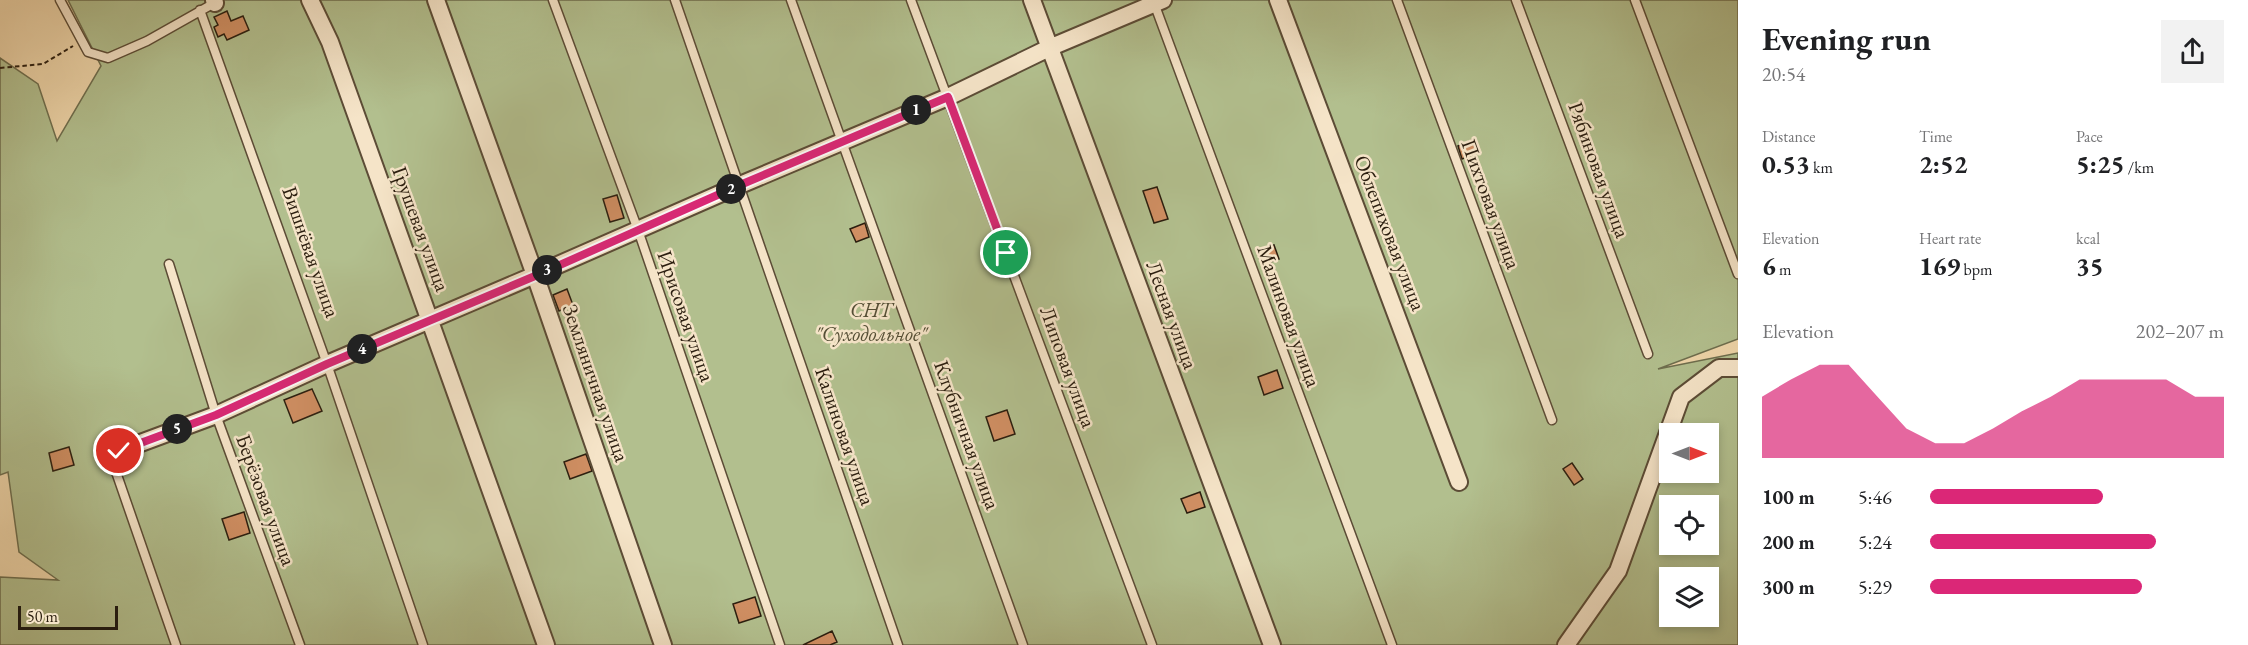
<!DOCTYPE html>
<meta charset="utf-8">
<style>
:root{--surface:#fff;--page:#f2f2f2;--text:#202124;--muted:#757577;--accent:#db2777}
body{margin:0;font-family:"EB Garamond",serif;background:var(--page);color:var(--text);height:100vh;display:flex;flex-direction:column;font-size:22px;white-space:nowrap}
*{box-sizing:border-box;margin:0}
p{font-size:20px;color:var(--muted)}
.icon{flex:none;width:33px;height:33px;fill:none;stroke:currentColor;stroke-width:2;stroke-linecap:round;stroke-linejoin:round}
.map{position:relative;flex:1;overflow:hidden}
.side{display:flex;flex-direction:column;background:var(--surface);width:510px}
.side>*{flex:none}
.needle{width:39px;rotate:90deg}
.buttons{position:absolute;left:1659px;top:423px;display:grid;gap:12px}
.buttons a{display:grid;place-items:center;width:60px;height:60px;border-radius:0px;background:var(--surface);box-shadow:0 3px 9px #0003;font-size:30px}
.scale{position:absolute;left:18px;bottom:15px;width:100px;box-sizing:border-box;padding-left:6px;border:3px solid #2b1e0f;border-top:0;font-size:16px;line-height:21px;white-space:nowrap;color:#2b1e0f;-webkit-text-stroke:4px #f5e4c8;paint-order:stroke}
.pin{position:absolute;display:grid;place-items:center;width:51px;height:51px;color:#fff;margin:-26px;border:3px solid #fff;border-radius:50%;box-shadow:0 2px 6px #0007}
.km{position:absolute;width:30px;height:30px;margin:-15px;border-radius:50%;background:#222;color:#fff;font-size:16px;line-height:30px;text-align:center}
.round{display:grid;place-items:center;flex:none;width:63px;height:63px;border-radius:0px;background:var(--page)}
.overview{display:flex;align-items:center;justify-content:space-between;height:102px;padding:0 24px}
h1{font-size:33px;font-weight:700;line-height:45px}
.stats{display:grid;grid-template-columns:repeat(3,1fr);gap:9px;height:102px;padding:6px 24px}
.stats div{display:grid;align-content:center}
.stats b{font-size:26px;font-weight:700}
.stats small{font-size:16px;font-weight:400}
.stats p{font-size:16px}
.chart{height:168px;padding:12px 24px}
.chart p{display:flex;justify-content:space-between}
.chart svg{width:100%;height:108px;margin-top:6px;fill:var(--accent);opacity:.7}
ul{padding:0 24px;list-style:none;font-size:20px}
li{display:grid;grid-template-columns:96px 72px 1fr;align-items:center;height:45px}
li i{height:15px;border-radius:8px;background:var(--accent)}
main{display:flex;flex:1;min-height:0}
.map>svg:first-child{display:block}
</style>
<main>
<div class="map">
<svg width="1738" height="645" viewBox="0 0 1738 645">
<rect width="100%" height="100%" fill="#efd6aa"/>
<filter id="stains"><feTurbulence type="fractalNoise" baseFrequency=".00333" numOctaves="4"/><feColorMatrix values="0 0 0 0 .2 0 0 0 0 .09 0 0 0 0 .02 0 0 0 .5 -.17"/></filter>
<radialGradient id="worn" r=".72"><stop offset=".6" stop-color="#630" stop-opacity="0"/><stop offset="1" stop-color="#630" stop-opacity=".3"/></radialGradient>
<path fill="#b2bf8e" stroke="#6e6e4e" stroke-width="1.5" fill-rule="evenodd" d="M 68,0 L 1738,0 L 1738,339 L 1658,369 L 1738,353 L 1738,645 L 0,645 L 0,577 L 58,580 L 19,552 L 8,472 L 0,475 L 0,58 L 38,84 L 57,141 L 101,66 ZM 1670,434 L 1708,434 L 1708,472 L 1670,472 ZM 1670,506 L 1708,506 L 1708,544 L 1670,544 ZM 1670,578 L 1708,578 L 1708,616 L 1670,616 Z"/>
<path fill="#d08f63" stroke="#2b1e0f" stroke-width="1.5" d="M 227,11 L 231,21 L 243,16 L 249,30 L 227,40 L 224,34 L 218,37 L 214,27 L 218,25 L 214,17 Z
M 1472,140 L 1477,153 L 1462,159 L 1458,146 Z
M 1157,187 L 1168,219 L 1154,223 L 1143,191 Z
M 617,195 L 624,218 L 610,222 L 603,199 Z
M 865,223 L 869,237 L 856,242 L 850,229 Z
M 1274,245 L 1279,259 L 1262,265 L 1257,251 Z
M 567,289 L 573,305 L 559,311 L 553,295 Z
M 1277,370 L 1283,388 L 1264,395 L 1258,377 Z
M 312,389 L 322,411 L 293,423 L 284,400 Z
M 1007,410 L 1015,434 L 994,441 L 986,417 Z
M 69,447 L 74,465 L 53,471 L 49,453 Z
M 586,454 L 592,471 L 570,479 L 564,462 Z
M 1572,463 L 1583,479 L 1574,485 L 1563,469 Z
M 1200,492 L 1205,507 L 1187,513 L 1181,499 Z
M 244,512 L 250,533 L 229,540 L 222,519 Z
M 755,597 L 761,616 L 739,623 L 733,604 Z
M 832,631 L 837,642 L 830,645 L 803,645 Z"/>
<g fill="none" stroke-linecap="round" stroke-linejoin="round">
<g stroke="#5c4c36" stroke-width="11">
<path id="service" d="M 60,0 L 88,52 L 108,58 L 147,41 L 218,1
M 553,0 L 638,230 L 780,645
M 675,0 L 898,645
M 791,0 L 1023,645
M 911,0 L 1152,645
M 1397,0 L 1552,420
M 1516,0 L 1648,354
M 1635,0 L 1738,274
M 1154,3 L 1392,645
M 200,10 L 327,364 L 423,645
M 169,264 L 216,415 L 300,645
M 119,451 L 115,459 L 115,469 L 176,645"/>
</g>
<g stroke="#5c4c36" stroke-width="20">
<path id="minor" d="M 214,0 L 215,3
M 310,0 L 330,42 L 546,645
M 436,0 L 535,275 L 663,645
M 1032,0 L 1272,645
M 1278,0 L 1459,482
M 119,451 L 216,415 L 327,364 L 535,275 L 740,185 L 948,97 L 1049,48 L 1163,0
M 1566,645 L 1618,571 L 1681,397 L 1719,368 L 1738,368"/>
</g>
<path stroke="#2b1e0f" stroke-width="2" stroke-dasharray="4.5 3" stroke-linecap="butt" d="M 0,68 L 43,64 L 73,46"/>
<use href="#service" stroke="#f5e4c8" stroke-width="8"/>
<use href="#minor" stroke="#f5e4c8" stroke-width="16"/>
</g>
<g fill="none" stroke-linecap="round" stroke-linejoin="round">
<g stroke="#fff" stroke-width="12">
<path id="route" d="M 119,451 L 216,415 L 327,364 L 535,276 L 740,185 L 948,97 L 1006,253"/>
</g>
<use href="#route" stroke="#db2777" stroke-width="8"/>
</g>
<g text-anchor="middle" stroke-width="5" stroke-linejoin="round" paint-order="stroke">
<g font-size="21" fill="#2b1e0f" stroke="#f5e4c8">
<text transform="translate(1599 170) rotate(70)" y="7">Рябиновая улица</text>
<text transform="translate(1491 204) rotate(70)" y="7">Пихтовая улица</text>
<text transform="translate(421 229) rotate(70)" y="7">Грушевая улица</text>
<text transform="translate(1390 233) rotate(69)" y="7">Облепиховая улица</text>
<text transform="translate(311 252) rotate(71)" y="7">Вишнёвая улица</text>
<text transform="translate(1172 315) rotate(70)" y="7">Лесная улица</text>
<text transform="translate(686 316) rotate(71)" y="7">Ирисовая улица</text>
<text transform="translate(1289 316) rotate(70)" y="7">Малиновая улица</text>
<text transform="translate(1068 367) rotate(70)" y="7">Липовая улица</text>
<text transform="translate(596 383) rotate(71)" y="7">Земляничная улица</text>
<text transform="translate(967 435) rotate(70)" y="7">Клубничная улица</text>
<text transform="translate(845 436) rotate(71)" y="7">Калиновая улица</text>
<text transform="translate(266 500) rotate(70)" y="7">Берёзовая улица</text>
</g>
<g font-size="21" font-style="italic" fill="#544e35" stroke="#f5e4c8">
<text x="871" y="317">СНТ<tspan x="871" dy="24">"Суходольное"</tspan></text>
</g>
</g>
<rect width="100%" height="100%" filter="url(#stains)"/>
<rect width="100%" height="100%" fill="url(#worn)"/>
</svg>
<div class="buttons">
<a><svg class="needle" viewBox="-14 -14 28 28"><path d="M0-13l5 13h-10z" fill="#e53935"/><path d="M0 13l5-13h-10z" fill="#757577"/></svg></a>
<a><svg class="icon" aria-label="locate" viewBox="0 0 24 24"><circle cx="12" cy="12" r="6"/><path d="M12 2v4M12 18v4M2 12h4M18 12h4"/></svg></a>
<a><svg class="icon" aria-label="layers" viewBox="0 0 24 24"><path d="M12 4l9 5-9 5-9-5zM3 14l9 5 9-5"/></svg></a>
</div>
<div class="scale">50 m</div>
<div class="pin" style="left:1006px;top:253px;background:#1e9e55"><svg class="icon" aria-label="arrive" viewBox="0 0 24 24"><path d="M6 21V4h12l-3 4 3 4H6"/></svg></div>
<div class="pin" style="left:119px;top:451px;background:#d93025"><svg class="icon" aria-label="check" viewBox="0 0 24 24"><path d="M5 12l5 5 9-10"/></svg></div>
<b class="km" style="left:916px;top:110px">1</b>
<b class="km" style="left:731px;top:189px">2</b>
<b class="km" style="left:547px;top:270px">3</b>
<b class="km" style="left:362px;top:349px">4</b>
<b class="km" style="left:177px;top:429px">5</b>
</div>
<section class="side">
<div class="overview"><div><h1>Evening run</h1><p>20:54</p></div><a class="round"><svg class="icon" aria-label="share" viewBox="0 0 24 24"><path d="M12 15V3M7 8l5-5 5 5M5 13v7h14v-7"/></svg></a></div>
<div class="stats">
<div><p>Distance</p><b>0.53<small> km</small></b></div>
<div><p>Time</p><b>2:52</b></div>
<div><p>Pace</p><b>5:25<small> /km</small></b></div>
</div>
<div class="stats">
<div><p>Elevation</p><b>6<small> m</small></b></div>
<div><p>Heart rate</p><b>169<small> bpm</small></b></div>
<div><p>kcal</p><b>35</b></div>
</div>
<div class="chart"><p><span>Elevation</span>202–207 m</p>
<svg viewBox="0 0 160 44" preserveAspectRatio="none"><path d="M0 44V19L10 12L20 6L30 6L40 19L50 32L60 38L70 38L80 32L90 25L100 19L110 12L120 12L130 12L140 12L150 19L160 19V44z"/></svg>
</div>
<ul>
<li><b>100 m</b>5:46<i style="width:59%"></i></li>
<li><b>200 m</b>5:24<i style="width:77%"></i></li>
<li><b>300 m</b>5:29<i style="width:72%"></i></li>
</ul>
</section>
</main>
